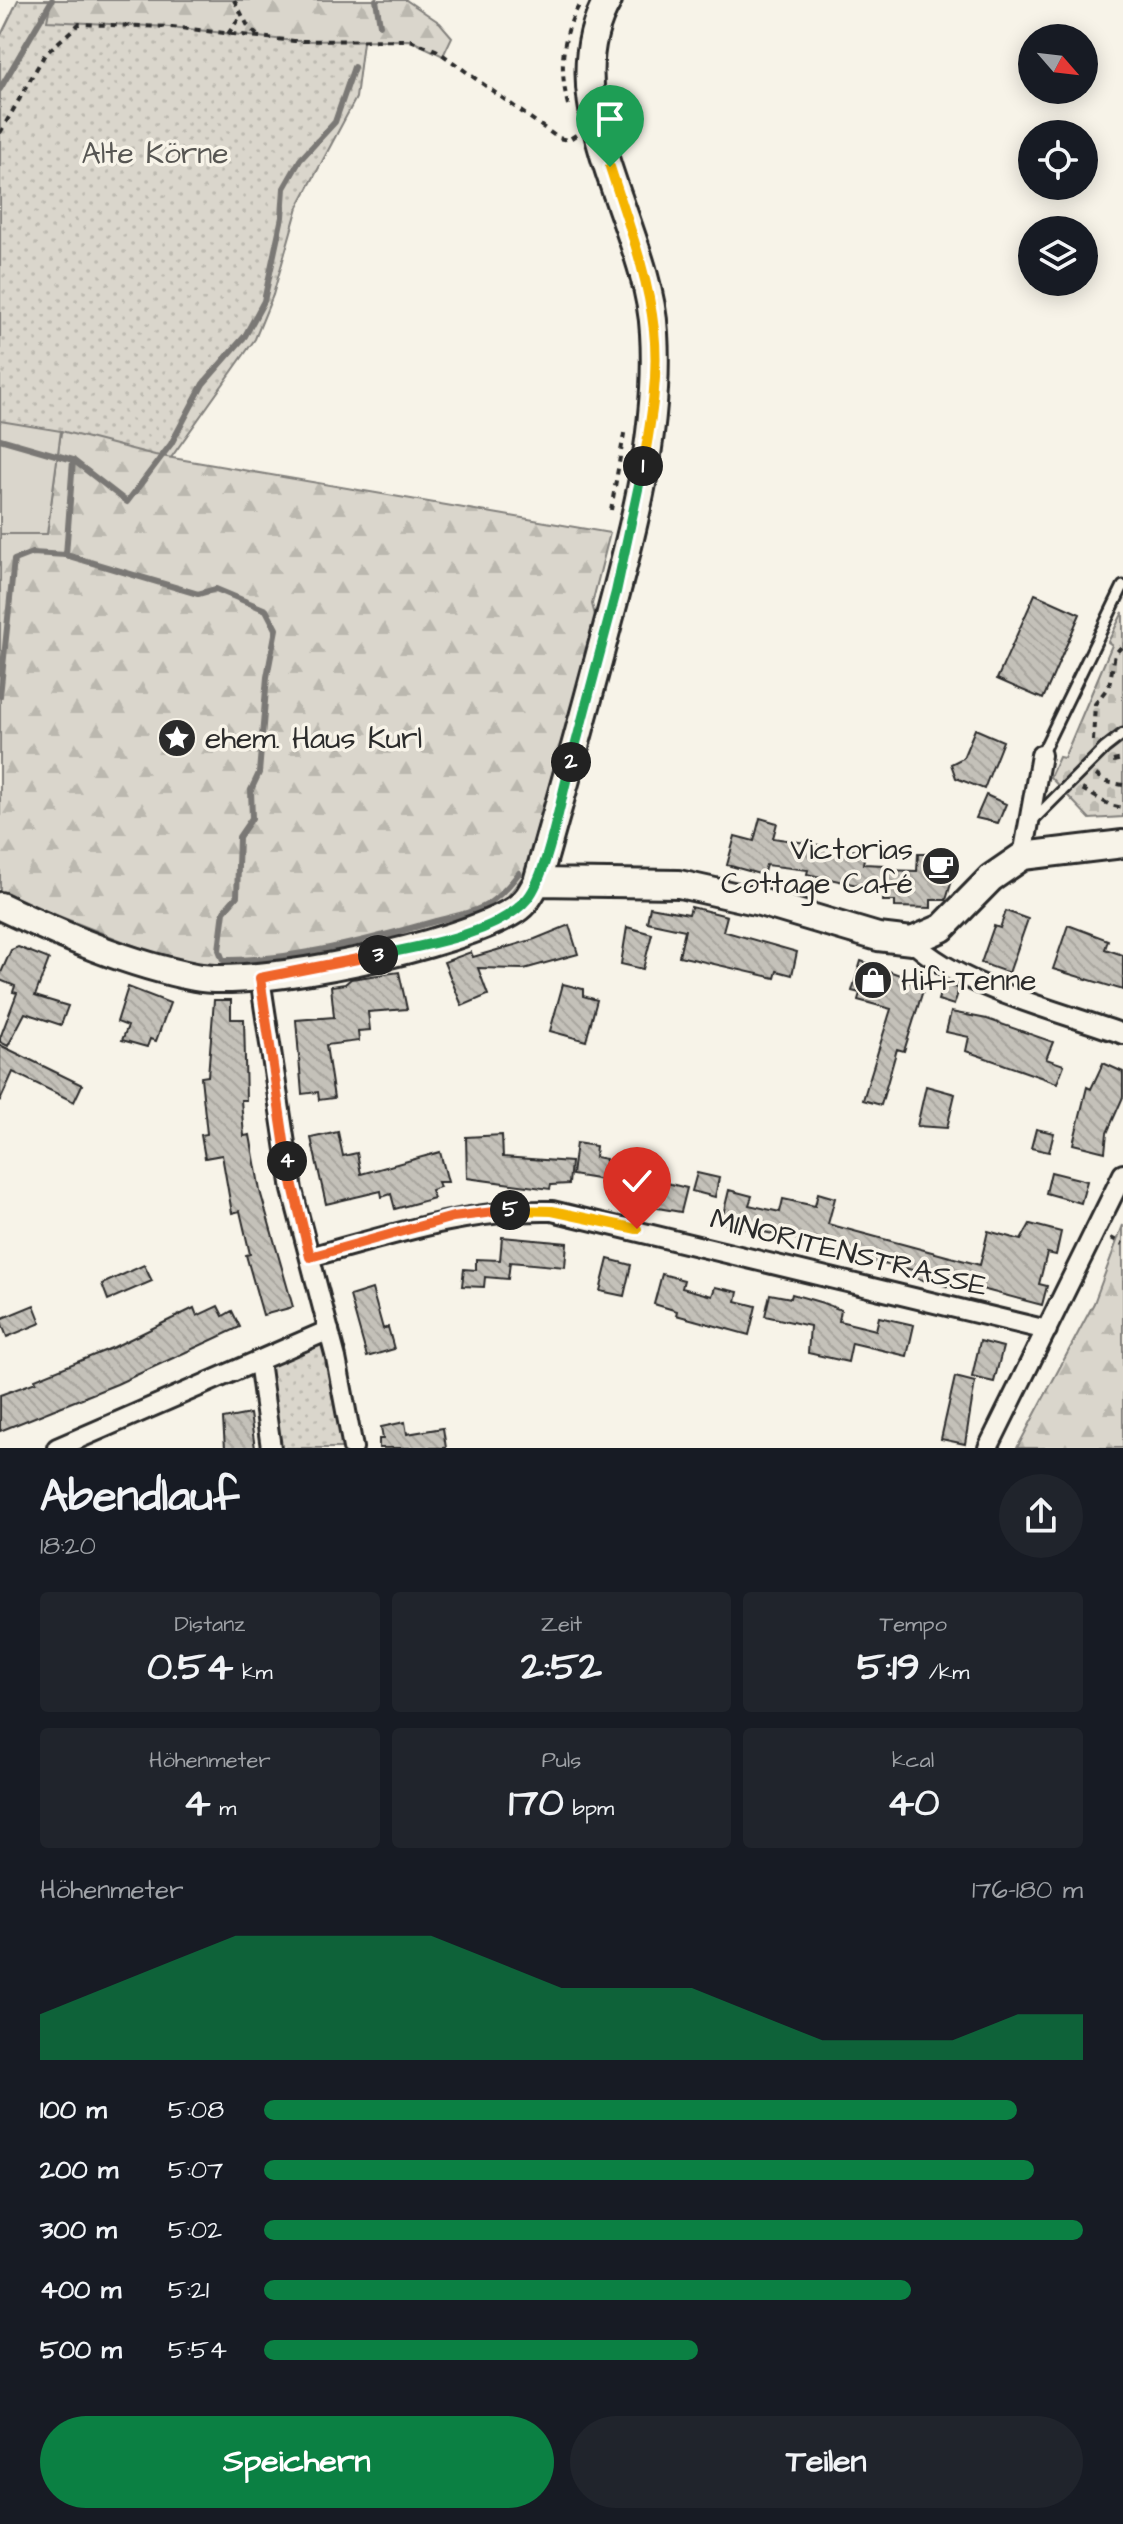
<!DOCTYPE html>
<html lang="de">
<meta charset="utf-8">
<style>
:root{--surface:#171b24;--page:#20242c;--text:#f1f3f6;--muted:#9ea1a6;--accent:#0b8043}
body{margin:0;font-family:"Architects Daughter",sans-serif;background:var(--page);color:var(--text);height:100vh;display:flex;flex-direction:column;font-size:30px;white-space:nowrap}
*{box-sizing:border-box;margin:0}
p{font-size:26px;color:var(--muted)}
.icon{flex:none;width:44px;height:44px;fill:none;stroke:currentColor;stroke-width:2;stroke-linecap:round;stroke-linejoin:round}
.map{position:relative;height:1448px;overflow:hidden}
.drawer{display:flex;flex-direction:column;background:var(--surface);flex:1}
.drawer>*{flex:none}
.needle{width:52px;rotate:118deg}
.controls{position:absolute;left:1018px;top:24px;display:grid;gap:16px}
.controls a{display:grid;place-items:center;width:80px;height:80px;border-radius:50%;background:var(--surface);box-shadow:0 4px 20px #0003;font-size:40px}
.pin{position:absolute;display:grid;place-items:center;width:68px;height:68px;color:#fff;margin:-82px -34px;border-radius:50% 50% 50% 0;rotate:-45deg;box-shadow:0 0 8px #0007}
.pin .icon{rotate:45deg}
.km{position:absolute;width:40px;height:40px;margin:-20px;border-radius:50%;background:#222;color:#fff;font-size:22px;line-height:40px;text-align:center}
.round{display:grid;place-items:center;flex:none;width:84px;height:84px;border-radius:42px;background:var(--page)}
.summary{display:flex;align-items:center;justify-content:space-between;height:136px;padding:0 40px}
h1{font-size:44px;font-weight:800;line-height:60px}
.metrics{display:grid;grid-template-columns:repeat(3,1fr);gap:12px;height:136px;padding:8px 40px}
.metrics div{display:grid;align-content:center;border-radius:8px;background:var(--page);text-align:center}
.metrics b{font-size:40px;font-weight:800}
.metrics small{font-size:22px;font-weight:400}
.metrics p{font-size:22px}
.chart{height:224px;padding:16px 40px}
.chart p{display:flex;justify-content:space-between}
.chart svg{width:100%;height:144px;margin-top:8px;fill:var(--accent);opacity:.7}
.cta{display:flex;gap:16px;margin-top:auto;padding:16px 40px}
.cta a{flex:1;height:92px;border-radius:48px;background:var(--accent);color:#fff;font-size:32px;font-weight:800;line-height:92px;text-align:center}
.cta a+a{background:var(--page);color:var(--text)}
ul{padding:0 40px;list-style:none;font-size:26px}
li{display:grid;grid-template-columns:128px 96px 1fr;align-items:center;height:60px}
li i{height:20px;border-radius:10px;background:var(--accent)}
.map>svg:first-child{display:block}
</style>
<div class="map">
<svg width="1123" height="1448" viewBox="0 0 1123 1448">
<defs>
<pattern id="grass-dots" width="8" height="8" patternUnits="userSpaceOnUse" patternTransform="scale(2)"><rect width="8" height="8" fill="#dad6cc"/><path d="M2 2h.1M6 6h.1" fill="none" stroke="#bbb8af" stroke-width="1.8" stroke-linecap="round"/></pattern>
<pattern id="forest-firs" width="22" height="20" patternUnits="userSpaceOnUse" patternTransform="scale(2)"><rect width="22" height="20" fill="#dad6cc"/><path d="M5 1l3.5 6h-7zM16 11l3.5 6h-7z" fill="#bbb8af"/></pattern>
<pattern id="cemetery-stones" width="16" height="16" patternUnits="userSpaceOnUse" patternTransform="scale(2)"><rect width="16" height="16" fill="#dad6cc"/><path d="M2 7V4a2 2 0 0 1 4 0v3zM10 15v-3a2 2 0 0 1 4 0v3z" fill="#bbb8af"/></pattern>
<pattern id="building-back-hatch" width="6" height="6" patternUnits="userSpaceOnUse" patternTransform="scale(2)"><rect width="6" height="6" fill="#c4c1b9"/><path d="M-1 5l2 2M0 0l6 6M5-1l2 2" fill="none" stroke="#a9a69f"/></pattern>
</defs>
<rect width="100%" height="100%" fill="#f7f3e8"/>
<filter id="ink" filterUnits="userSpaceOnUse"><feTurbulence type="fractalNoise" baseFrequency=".0125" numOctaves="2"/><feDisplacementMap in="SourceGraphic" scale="16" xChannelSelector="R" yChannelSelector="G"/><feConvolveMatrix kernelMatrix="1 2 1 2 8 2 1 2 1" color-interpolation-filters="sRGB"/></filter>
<g filter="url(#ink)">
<path fill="url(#grass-dots)" stroke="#82807c" stroke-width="2" d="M 18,0 L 390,0 L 364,34 L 356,98 L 298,207 L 273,295 L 255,339 L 168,462 L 56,469 L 0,451 L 0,37 Z
M 328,1331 L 353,1448 L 271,1448 L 260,1361 Z"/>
<path fill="url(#forest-firs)" stroke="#82807c" stroke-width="2" d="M 51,0 L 406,0 L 440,23 L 452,37 L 443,56 L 410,40 L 294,41 L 171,27 L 47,21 Z
M 61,431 L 155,455 L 610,533 L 592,604 L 596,619 L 524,875 L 505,900 L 479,915 L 436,928 L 238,966 L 202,964 L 158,955 L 0,893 L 0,534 L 47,534 Z
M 1123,1225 L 1123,1448 L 1017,1448 L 1094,1303 Z"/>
<path fill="url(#cemetery-stones)" stroke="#82807c" stroke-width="2" d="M 1123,612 L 1123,817 L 1090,819 L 1050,777 L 1059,757 L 1064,758 L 1112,645 L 1108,642 Z"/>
<path fill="#dad6cc" stroke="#82807c" stroke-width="2" d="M 0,421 L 61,431 L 47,534 L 0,534 Z"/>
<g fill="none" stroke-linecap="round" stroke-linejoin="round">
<path stroke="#7a7874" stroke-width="6" d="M 376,0 L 380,25
M 0,89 L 52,0
M 0,439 L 73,460 L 127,502 L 171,444 L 203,384 L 245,336 L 264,301 L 282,217 L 284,188 L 300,160 L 335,122 L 354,67
M 66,555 L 73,460
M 0,696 L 14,560 L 32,553 L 66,555 L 198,594 L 216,589 L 266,610 L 276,629 L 267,677 L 259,773 L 251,790 L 252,818 L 239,837 L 237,896 L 224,911 L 219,950 L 223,960 C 287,962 373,939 436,921 C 451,917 469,914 483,907 C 498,899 509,886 519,873"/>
</g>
<path fill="url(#building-back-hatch)" stroke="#2b2b2b" stroke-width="2" d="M 1035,594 L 1080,614 L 1043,699 L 997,679 Z
M 975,729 L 1003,741 L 984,789 L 956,778 L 951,764 L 963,758 Z
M 986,795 L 1006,804 L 998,823 L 976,818 Z
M 760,818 L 777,823 L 773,838 L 865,852 L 863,864 L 885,865 L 885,870 L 917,871 L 918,854 L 953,854 L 953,877 L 946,900 L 931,900 L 931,908 L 895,907 L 895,901 L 883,901 L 884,893 L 871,892 L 871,888 L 807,874 L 808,870 L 766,865 L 763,875 L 727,865 L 735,836 L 754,841 Z
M 650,907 L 689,914 L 691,907 L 727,916 L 723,931 L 797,952 L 792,975 L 777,971 L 775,978 L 679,956 L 685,930 L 647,922 Z
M 1006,911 L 1028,919 L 1009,973 L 981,963 L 994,926 L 1000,928 Z
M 569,925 L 578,954 L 524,969 L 478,968 L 488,995 L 462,1006 L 444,962 L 471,952 L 473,957 L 535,939 Z
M 1068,925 L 1108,940 L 1105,949 L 1123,955 L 1123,990 L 1053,969 Z
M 627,927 L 652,934 L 643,969 L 621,964 Z
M 18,947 L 49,959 L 35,996 L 68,1006 L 61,1025 L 25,1013 L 8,1046 L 0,1042 L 0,1038 L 17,993 L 13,992 L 15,986 L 0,980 L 0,975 L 11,950 Z
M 861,961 L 925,984 L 904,1051 L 897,1049 L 881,1105 L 863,1100 L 891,1009 L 858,1000 L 860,993 L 852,991 Z
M 399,972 L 407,1009 L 368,1012 L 370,1030 L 358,1031 L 359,1041 L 326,1045 L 334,1098 L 319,1100 L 318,1092 L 302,1094 L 296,1020 L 334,1017 L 331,986 L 345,984 L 351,979 Z
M 943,983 L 959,989 L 954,1005 L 938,1000 Z
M 563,984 L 583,989 L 583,996 L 597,1000 L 586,1041 L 550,1031 Z
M 128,987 L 170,1003 L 156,1041 L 150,1039 L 147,1047 L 122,1040 L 128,1026 L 117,1022 Z
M 214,1000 L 231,1000 L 231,1019 L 244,1019 L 246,1100 L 241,1100 L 244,1136 L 250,1135 L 260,1191 L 293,1307 L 263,1315 L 246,1255 L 250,1254 L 240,1211 L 232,1213 L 222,1155 L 205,1158 L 201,1135 L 207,1134 L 201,1077 L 208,1076 Z
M 951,1012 L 987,1019 L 1053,1042 L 1046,1059 L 1064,1065 L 1057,1083 L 966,1051 L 969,1037 L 946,1032 Z
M 0,1045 L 82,1085 L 74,1102 L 13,1072 L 0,1101 Z
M 1103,1063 L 1123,1072 L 1123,1097 L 1107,1133 L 1105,1152 L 1073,1144 L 1087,1087 L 1091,1089 Z
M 926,1086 L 955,1094 L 947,1128 L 917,1126 Z
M 1036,1129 L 1054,1133 L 1049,1152 L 1031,1148 Z
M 338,1132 L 343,1156 L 357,1153 L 361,1174 L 440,1152 L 448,1182 L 438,1182 L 440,1187 L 431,1190 L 434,1198 L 395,1209 L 391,1194 L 382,1197 L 381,1191 L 326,1204 L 311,1138 Z
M 502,1135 L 503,1157 L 571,1162 L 569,1184 L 551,1185 L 550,1189 L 467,1178 L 466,1137 Z
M 576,1143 L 596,1146 L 595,1157 L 606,1159 L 603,1180 L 572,1175 Z
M 617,1171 L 687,1188 L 681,1212 L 629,1203 L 631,1199 L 611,1194 Z
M 1051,1172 L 1087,1181 L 1081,1203 L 1046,1193 Z
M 697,1173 L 719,1178 L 715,1197 L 692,1191 Z
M 729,1190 L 752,1196 L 749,1205 L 780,1212 L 783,1199 L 815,1206 L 818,1193 L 835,1198 L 828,1224 L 980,1265 L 988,1231 L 1021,1240 L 1030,1224 L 1061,1232 L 1056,1255 L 1047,1253 L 1039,1284 L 1047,1286 L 1042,1305 L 959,1283 L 957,1289 L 923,1280 L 911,1276 L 913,1270 L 843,1256 L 844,1252 L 829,1246 L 721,1223 Z
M 502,1237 L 567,1243 L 565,1267 L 510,1262 L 508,1279 L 485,1277 L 484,1287 L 462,1286 L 464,1269 L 476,1270 L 476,1259 L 500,1260 Z
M 608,1259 L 631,1265 L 624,1296 L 600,1291 Z
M 144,1265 L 152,1281 L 108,1300 L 102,1284 Z
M 662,1274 L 684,1280 L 682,1288 L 712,1296 L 715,1287 L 738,1292 L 736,1301 L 756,1306 L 749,1335 L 676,1315 L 677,1311 L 654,1304 Z
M 372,1289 L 383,1329 L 388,1327 L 394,1349 L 367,1357 L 350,1296 Z
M 770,1294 L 791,1298 L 792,1294 L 823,1303 L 841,1310 L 839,1321 L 876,1330 L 879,1317 L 914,1325 L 907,1356 L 852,1343 L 848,1362 L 808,1353 L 810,1326 L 765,1316 Z
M 34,1305 L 41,1323 L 7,1337 L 0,1319 Z
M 218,1306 L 223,1316 L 232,1311 L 240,1327 L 117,1384 L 0,1431 L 0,1395 L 36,1382 L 35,1379 L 114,1347 L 194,1308 L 197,1316 Z
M 980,1341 L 1003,1347 L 994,1382 L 972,1377 Z
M 955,1377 L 975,1382 L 965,1444 L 941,1439 Z
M 250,1414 L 255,1448 L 225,1448 L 223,1419 Z
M 405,1422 L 407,1434 L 443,1428 L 446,1448 L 379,1448 L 379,1439 L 383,1439 L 381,1427 Z"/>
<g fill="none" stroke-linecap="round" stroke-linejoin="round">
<g stroke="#2b2b2b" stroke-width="15">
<path id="lane" d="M 1041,755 L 1123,586
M 1033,820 L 1105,748 L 1123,734"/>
</g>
<g stroke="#2b2b2b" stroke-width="24">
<path id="street" d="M 1023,856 L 1041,755
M 912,941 C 960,988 1059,1011 1123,1034
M 260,978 L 292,1190 L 336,1358 L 353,1448
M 310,1257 C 391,1235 467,1209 552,1211 L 1047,1330
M 259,1361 L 271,1448
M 57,1448 L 329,1330
M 988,1448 L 1123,1174"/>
</g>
<g stroke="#2b2b2b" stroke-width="32">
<path id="secondary" d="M 537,882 L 679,884 L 760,902 L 878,937 L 912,941 L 942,928 L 991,878 L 1023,856 L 1123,844
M 0,906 C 61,935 128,964 195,977 C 257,989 461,945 515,910 C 526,903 531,893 537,882 C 561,798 584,715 606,631 C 632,535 660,433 654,333 C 649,227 549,101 608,0"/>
</g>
<path stroke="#2b2b2b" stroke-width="4" stroke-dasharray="6 6" stroke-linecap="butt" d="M 234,0 L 248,26 L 259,37
M 228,34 L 241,15
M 568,105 C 559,68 561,35 581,2
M 0,133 L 45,54 L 79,24 L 172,27 L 294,41 L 410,40 L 436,50 L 558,138 L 568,140 L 576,135
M 611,510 L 625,428
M 1093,741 L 1095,704 L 1109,686 L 1115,654 L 1123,645
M 1113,761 L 1123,759
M 1096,775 L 1106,782 L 1123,785
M 1082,789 L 1110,805 L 1123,808
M 1111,1238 L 1123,1244"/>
<use href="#lane" stroke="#f7f3e8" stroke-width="9"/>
<use href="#street" stroke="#f7f3e8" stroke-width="18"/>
<use href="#secondary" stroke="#f7f3e8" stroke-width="26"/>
</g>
</g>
<g fill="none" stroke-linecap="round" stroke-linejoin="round" filter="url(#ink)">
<g stroke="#fff" stroke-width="16">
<path id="split-1" d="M 610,167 C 627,220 648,274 654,330 C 659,375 651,421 643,466"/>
</g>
<g stroke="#fff" stroke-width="16">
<path id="split-2" d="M 571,762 L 616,592 L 643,466"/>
</g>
<g stroke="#fff" stroke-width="16">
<path id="split-3" d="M 378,955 C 422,946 499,934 528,898 C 548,873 561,796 571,762"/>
</g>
<g stroke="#fff" stroke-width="16">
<path id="split-4" d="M 287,1161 L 260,978 L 378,955"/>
</g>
<g stroke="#fff" stroke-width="16">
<path id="split-5" d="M 287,1161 L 310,1257 L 453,1217 L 510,1210"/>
</g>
<g stroke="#fff" stroke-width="16">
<path id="split-6" d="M 510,1210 L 552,1211 L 637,1229"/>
</g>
<use href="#split-1" stroke="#f5b400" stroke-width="10"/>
<use href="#split-2" stroke="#22a559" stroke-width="10"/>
<use href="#split-3" stroke="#22a559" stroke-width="10"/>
<use href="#split-4" stroke="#f0652b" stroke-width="10"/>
<use href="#split-5" stroke="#f0652b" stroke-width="10"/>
<use href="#split-6" stroke="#f5b400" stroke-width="10"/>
</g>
<defs>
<g id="sight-disc" transform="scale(2)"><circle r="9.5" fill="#2b2b2b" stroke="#f7f3e8"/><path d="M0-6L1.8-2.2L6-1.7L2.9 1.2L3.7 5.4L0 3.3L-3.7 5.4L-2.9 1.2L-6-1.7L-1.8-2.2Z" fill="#fff"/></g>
<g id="cafe-disc" transform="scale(2)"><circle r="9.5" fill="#2b2b2b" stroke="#f7f3e8"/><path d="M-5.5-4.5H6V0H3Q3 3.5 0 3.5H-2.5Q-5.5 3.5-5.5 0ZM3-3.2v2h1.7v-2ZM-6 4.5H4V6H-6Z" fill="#fff"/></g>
<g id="shop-disc" transform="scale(2)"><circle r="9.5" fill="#2b2b2b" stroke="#f7f3e8"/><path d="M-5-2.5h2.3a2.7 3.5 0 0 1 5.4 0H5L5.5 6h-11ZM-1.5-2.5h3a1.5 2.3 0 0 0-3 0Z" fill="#fff"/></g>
</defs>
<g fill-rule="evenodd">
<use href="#sight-disc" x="177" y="738"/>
<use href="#cafe-disc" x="941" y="866"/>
<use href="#shop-disc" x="873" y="980"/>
</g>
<g text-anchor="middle" stroke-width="7" stroke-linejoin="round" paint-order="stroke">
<g font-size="30" fill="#575653" stroke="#f7f3e8">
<text x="155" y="163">Alte Körne</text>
</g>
<g font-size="30" fill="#2b2b2b" stroke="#f7f3e8" text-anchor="start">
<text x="205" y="748">ehem. Haus Kurl</text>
<text x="913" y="859" text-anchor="end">Victorias<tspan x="913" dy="34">Cottage Café</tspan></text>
<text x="901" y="990">Hifi-Tenne</text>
</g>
<g font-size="30" fill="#2b2b2b" stroke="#f7f3e8">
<text transform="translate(849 1252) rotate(14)" y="10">MINORITENSTRASSE</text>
</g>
</g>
</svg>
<div class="controls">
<a><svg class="needle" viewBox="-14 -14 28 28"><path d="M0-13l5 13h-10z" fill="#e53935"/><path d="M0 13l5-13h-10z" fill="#9ea1a6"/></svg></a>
<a><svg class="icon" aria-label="locate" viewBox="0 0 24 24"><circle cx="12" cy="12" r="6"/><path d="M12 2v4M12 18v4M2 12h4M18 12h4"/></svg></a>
<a><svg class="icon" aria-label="layers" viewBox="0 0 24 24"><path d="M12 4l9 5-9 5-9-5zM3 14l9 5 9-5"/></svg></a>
</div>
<div class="pin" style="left:610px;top:167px;background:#1e9e55"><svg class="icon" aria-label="arrive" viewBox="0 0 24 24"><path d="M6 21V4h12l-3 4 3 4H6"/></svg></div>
<div class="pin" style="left:637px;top:1229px;background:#d93025"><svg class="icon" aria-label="check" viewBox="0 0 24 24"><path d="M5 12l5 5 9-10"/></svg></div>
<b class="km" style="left:643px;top:466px">1</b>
<b class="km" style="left:571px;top:762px">2</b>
<b class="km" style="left:378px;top:955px">3</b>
<b class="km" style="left:287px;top:1161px">4</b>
<b class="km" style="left:510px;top:1210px">5</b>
</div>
<section class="drawer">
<div class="summary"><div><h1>Abendlauf</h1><p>18:20</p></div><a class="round"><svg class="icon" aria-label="share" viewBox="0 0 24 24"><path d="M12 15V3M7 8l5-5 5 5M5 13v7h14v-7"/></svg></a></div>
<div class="metrics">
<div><p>Distanz</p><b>0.54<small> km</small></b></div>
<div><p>Zeit</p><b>2:52</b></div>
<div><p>Tempo</p><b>5:19<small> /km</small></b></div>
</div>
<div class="metrics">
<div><p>Höhenmeter</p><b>4<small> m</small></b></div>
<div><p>Puls</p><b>170<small> bpm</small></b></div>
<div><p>kcal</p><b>40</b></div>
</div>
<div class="chart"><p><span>Höhenmeter</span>176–180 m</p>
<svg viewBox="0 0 160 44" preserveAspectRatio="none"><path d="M0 44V30L10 22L20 14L30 6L40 6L50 6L60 6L70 14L80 22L90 22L100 22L110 30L120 38L130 38L140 38L150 30L160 30V44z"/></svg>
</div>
<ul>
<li><b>100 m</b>5:08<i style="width:92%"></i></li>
<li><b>200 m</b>5:07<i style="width:94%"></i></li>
<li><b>300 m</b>5:02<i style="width:100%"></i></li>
<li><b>400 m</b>5:21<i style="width:79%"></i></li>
<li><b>500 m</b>5:54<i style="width:53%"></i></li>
</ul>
<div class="cta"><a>Speichern</a><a>Teilen</a></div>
</section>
